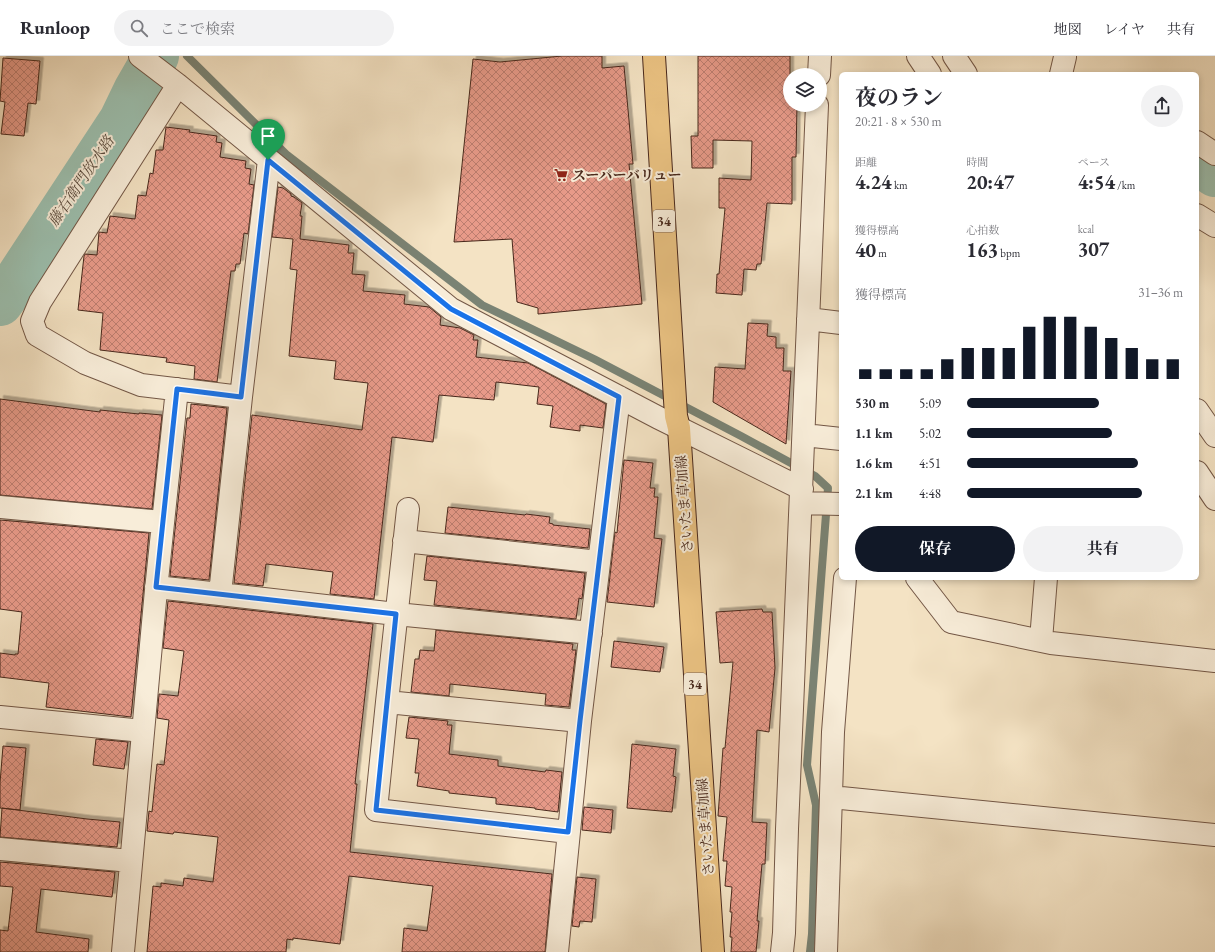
<!DOCTYPE html>
<html lang="ja">
<meta charset="utf-8">
<style>
:root{--surface:#fff;--page:#f2f2f3;--text:#2b2b33;--muted:#7c7c81;--line:#e1e1e2;--accent:#111827}
body{margin:0;font-family:"EB Garamond","Noto Serif JP",serif;background:var(--page);color:var(--text);height:100vh;display:flex;flex-direction:column;font-size:15px;white-space:nowrap}
*{box-sizing:border-box;margin:0}
p{font-size:13px;color:var(--muted)}
.icon{flex:none;width:22px;height:22px;fill:none;stroke:currentColor;stroke-width:2;stroke-linecap:round;stroke-linejoin:round}
.map{position:relative;flex:1;overflow:hidden}
.drawer{position:absolute;left:839px;top:16px;width:360px;height:508px;display:flex;flex-direction:column;background:var(--surface);border-radius:6px;box-shadow:0 2px 6px #0003}
.drawer>*{flex:none}
.tools{position:absolute;left:783px;top:12px;display:grid;gap:8px}
.tools a{display:grid;place-items:center;width:44px;height:44px;border-radius:50%;background:var(--surface);box-shadow:0 2px 6px #0003;font-size:20px}
.pin{position:absolute;display:grid;place-items:center;width:34px;height:34px;color:#fff;margin:-41px -17px;border-radius:50% 50% 50% 0;rotate:-45deg;box-shadow:0 0 4px #0007}
.pin .icon{rotate:45deg}
.round{display:grid;place-items:center;flex:none;width:42px;height:42px;border-radius:21px;background:var(--page)}
.head{display:flex;align-items:center;justify-content:space-between;height:68px;padding:0 16px}
h1{font-size:22px;font-weight:700;line-height:30px}
.stats{display:grid;grid-template-columns:repeat(3,1fr);gap:6px;height:68px;padding:4px 16px}
.stats div{display:grid;align-content:center}
.stats b{font-size:20px;font-weight:700}
.stats small{font-size:11px;font-weight:400}
.stats p{font-size:11px}
.chart{height:112px;padding:8px 16px}
.chart p{display:flex;justify-content:space-between}
.chart svg{width:100%;height:72px;margin-top:4px;stroke:var(--accent);stroke-width:6}
.primary-button{display:flex;gap:8px;margin-top:auto;padding:8px 16px}
.primary-button a{flex:1;height:46px;border-radius:24px;background:var(--accent);color:#fff;font-size:16px;font-weight:700;line-height:46px;text-align:center}
.primary-button a+a{background:var(--page);color:var(--text)}
ul{padding:0 16px;list-style:none;font-size:13px}
li{display:grid;grid-template-columns:64px 48px 1fr;align-items:center;height:30px}
li i{height:10px;border-radius:5px;background:var(--accent)}
header{display:flex;align-items:center;gap:24px;box-sizing:border-box;height:56px;padding:0 20px;background:var(--surface);border-bottom:1px solid var(--line)}
header strong{font-size:19px}
nav{display:flex;gap:22px;margin-inline-start:auto;font-size:14px}
.search{width:280px;height:36px;background:var(--page);display:flex;align-items:center;gap:10px;box-sizing:border-box;padding:0 14px;border-radius:22px;color:var(--muted);font-size:15px}
.map>svg:first-child{display:block}
</style>
<header>
<strong>Runloop</strong>
<div class="search"><svg class="icon" aria-label="search" viewBox="0 0 24 24"><circle cx="10" cy="10" r="6"/><path d="M15 15l6 6"/></svg>ここで検索</div>
<nav><a>地図</a><a>レイヤ</a><a>共有</a></nav>
</header>
<div class="map">
<svg width="1215" height="896" viewBox="0 0 1215 896">
<defs>
<pattern id="building-cross-hatch" width="8" height="8" patternUnits="userSpaceOnUse"><rect width="8" height="8" fill="#e79a89"/><path d="M0 0l8 8M0 8l8-8" fill="none" stroke="#bd7e6f"/></pattern>
<filter id="shadow"><feDropShadow dx="3.5" dy="-3.5" stdDeviation="0" flood-color="#0004"/></filter>
</defs>
<rect width="100%" height="100%" fill="#f4e3c4"/>
<filter id="stains"><feTurbulence type="fractalNoise" baseFrequency=".005" numOctaves="4"/><feColorMatrix values="0 0 0 0 .2 0 0 0 0 .09 0 0 0 0 .02 0 0 0 .5 -.17"/></filter>
<radialGradient id="worn" r=".72"><stop offset=".6" stop-color="#630" stop-opacity="0"/><stop offset="1" stop-color="#630" stop-opacity=".3"/></radialGradient>
<g fill="none" stroke-linecap="round" stroke-linejoin="round">
<path stroke="#7a8374" stroke-width="8" d="M 187,0 L 287,99 L 482,249 L 594,303 L 741,380 L 815,420 L 828,432 L 807,709 L 816,749 L 812,878 L 810,896"/>
<path stroke="#9cbfae" stroke-width="46" d="M 1197,105 L 1215,118
M 0,247 L 17,224 L 122,64 L 136,35 L 156,0"/>
</g>
<path fill="url(#building-cross-hatch)" stroke="#48281c" filter="url(#shadow)" d="M 562,0 L 602,0 L 602,12 L 624,10 L 633,108 L 629,108 L 642,248 L 538,258 L 538,252 L 517,246 L 512,183 L 454,186 L 473,3 L 500,6 Z
M 698,0 L 790,0 L 790,49 L 797,49 L 796,101 L 792,101 L 792,148 L 767,147 L 761,208 L 757,208 L 756,214 L 744,213 L 742,239 L 716,237 L 717,218 L 719,218 L 725,152 L 719,152 L 719,122 L 751,124 L 752,85 L 713,84 L 713,112 L 692,112 L 691,80 L 698,80 Z
M 3,2 L 40,5 L 36,48 L 28,47 L 24,80 L 1,78 L 5,46 L 0,45 Z
M 166,71 L 190,74 L 189,76 L 217,80 L 216,86 L 222,87 L 220,101 L 246,105 L 245,112 L 251,113 L 249,128 L 254,129 L 248,178 L 244,177 L 240,208 L 236,208 L 235,215 L 231,215 L 217,326 L 194,323 L 195,310 L 166,306 L 167,302 L 100,294 L 103,257 L 78,254 L 84,200 L 85,198 L 97,199 L 99,176 L 107,177 L 110,160 L 135,163 L 138,139 L 146,140 L 150,117 L 153,118 L 156,94 L 163,94 Z
M 278,131 L 283,132 L 291,138 L 291,140 L 294,141 L 302,147 L 300,160 L 302,160 L 300,183 L 349,189 L 348,197 L 354,197 L 352,218 L 365,219 L 363,235 L 405,239 L 404,248 L 429,251 L 441,261 L 440,269 L 460,272 L 474,279 L 473,284 L 478,284 L 476,301 L 528,307 L 606,348 L 603,372 L 580,369 L 580,375 L 550,371 L 553,350 L 537,348 L 539,331 L 496,326 L 494,344 L 439,339 L 433,386 L 392,381 L 374,543 L 330,538 L 333,516 L 266,508 L 263,530 L 234,527 L 252,359 L 362,374 L 368,327 L 334,323 L 336,305 L 289,300 L 297,214 L 290,213 L 293,183 L 272,181 Z
M 748,267 L 768,268 L 767,280 L 776,281 L 776,292 L 784,292 L 783,315 L 791,315 L 786,388 L 713,346 L 715,311 L 745,313 Z
M 0,343 L 100,356 L 100,354 L 139,358 L 139,357 L 162,359 L 152,453 L 0,439 Z
M 191,348 L 227,352 L 209,524 L 170,520 L 187,362 L 190,362 Z
M 624,404 L 653,407 L 650,432 L 655,432 L 654,441 L 658,441 L 654,482 L 662,483 L 654,551 L 607,546 L 615,476 L 617,477 Z
M 448,451 L 525,459 L 526,458 L 550,461 L 549,467 L 553,468 L 553,469 L 590,473 L 588,492 L 445,477 Z
M 0,464 L 149,477 L 131,661 L 46,651 L 49,627 L 0,621 L 0,597 L 15,599 L 15,598 L 18,598 L 22,556 L 0,553 Z
M 427,500 L 585,517 L 582,543 L 579,542 L 576,563 L 434,549 L 437,525 L 424,524 Z
M 168,545 L 373,568 L 355,728 L 357,728 L 350,796 L 552,818 L 545,896 L 402,896 L 404,872 L 427,875 L 433,830 L 349,820 L 340,888 L 293,882 L 293,884 L 287,883 L 286,896 L 147,896 L 153,830 L 161,831 L 161,827 L 183,830 L 184,822 L 213,826 L 218,781 L 174,776 L 173,778 L 147,775 L 149,755 L 152,756 L 157,708 L 164,709 L 169,664 L 157,662 L 159,638 L 178,640 L 184,595 L 163,592 Z
M 762,553 L 763,556 L 772,556 L 775,612 L 769,676 L 757,674 L 752,766 L 767,767 L 765,808 L 762,808 L 757,865 L 759,865 L 756,896 L 731,896 L 732,881 L 730,881 L 732,856 L 730,856 L 732,831 L 725,830 L 727,805 L 723,805 L 727,761 L 718,760 L 723,692 L 725,692 L 733,606 L 720,607 L 716,556 Z
M 436,574 L 573,588 L 572,594 L 576,594 L 569,651 L 545,649 L 546,638 L 450,628 L 449,640 L 411,636 L 415,603 L 419,603 L 420,594 L 434,595 Z
M 614,585 L 664,591 L 660,616 L 611,611 Z
M 409,661 L 448,665 L 447,669 L 452,669 L 449,698 L 498,704 L 498,710 L 545,716 L 546,714 L 562,716 L 558,756 L 535,753 L 535,752 L 496,748 L 496,742 L 449,737 L 449,735 L 417,730 L 419,717 L 415,717 L 419,683 L 406,682 Z
M 96,683 L 128,686 L 124,713 L 93,709 Z
M 632,688 L 676,693 L 673,720 L 676,721 L 672,756 L 627,752 Z
M 3,690 L 26,692 L 20,754 L 0,752 L 0,727 Z
M 584,751 L 613,754 L 611,777 L 582,774 Z
M 2,752 L 87,763 L 120,766 L 117,791 L 0,781 Z
M 0,806 L 115,816 L 112,841 L 41,833 L 36,876 L 89,883 L 88,896 L 0,896 L 0,874 L 8,875 L 13,831 L 0,830 Z
M 577,821 L 596,823 L 592,866 L 580,865 L 579,871 L 572,870 Z"/>
<g fill="none" stroke-linecap="round" stroke-linejoin="round">
<g stroke="#735746" stroke-width="24">
<path id="minor" d="M 140,0 L 178,29 L 451,253 L 659,362 L 802,433
M 1061,18 L 1065,1
M 819,19 L 820,0
M 178,29 L 40,246 L 32,265 L 37,279 L 85,307 L 141,329 L 241,341
M 1197,86 L 1215,98
M 269,104 L 241,341 L 220,538 L 396,558 L 591,577
M 1197,159 L 1215,170
M 808,263 L 841,267
M 804,379 L 841,383
M 801,447 L 841,448
M 0,451 L 162,466
M 404,485 L 599,506
M 917,522 L 951,566 L 1051,587 L 1215,605
M 156,531 L 220,538
M 1041,584 L 1046,522
M 387,646 L 408,453
M 0,661 L 143,675
M 831,741 L 1215,779
M 568,776 L 376,754 L 387,646 L 580,665
M 0,793 L 131,805
M 123,896 L 156,534 L 177,333
M 557,896 L 580,665 L 619,341
M 782,896 L 784,877 L 787,773 L 817,49
M 826,896 L 833,676 L 845,522"/>
</g>
<g stroke="#735746" stroke-width="24">
<path id="tertiary" d="M 918,0 L 930,18
M 954,0 L 966,18
M 1197,354 L 1215,380
M 1197,416 L 1215,443"/>
</g>
<g stroke="#48281c" stroke-width="24">
<path id="primary" d="M 654,0 L 676,360 L 679,372 L 713,896"/>
</g>
<use href="#minor" stroke="#f8edd9" stroke-width="22"/>
<use href="#tertiary" stroke="#f8edd9" stroke-width="22"/>
<use href="#primary" stroke="#eac282" stroke-width="22"/>
</g>
<g fill="none" stroke-linecap="round" stroke-linejoin="round">
<g stroke="#fff" stroke-width="8">
<path id="route" d="M 268,104 L 451,253 L 619,341 L 580,665 L 568,776 L 376,754 L 396,558 L 156,531 L 177,333 L 241,341 Z"/>
</g>
<use href="#route" stroke="#1a73e8" stroke-width="5"/>
</g>
<defs>
<g id="supermarket-bare" transform="scale(1.08)"><path d="M-6-5.5h2.5l.6 2H6L4.5 2H-2.5L-4.4-4H-6ZM-1.5 3.2a1.3 1.3 0 1 0 .1 0ZM3 3.2a1.3 1.3 0 1 0 .1 0Z" fill="#8f2418" stroke="#f8edd9" stroke-width="2.5" paint-order="stroke"/></g>
</defs>
<g fill-rule="evenodd">
<use href="#supermarket-bare" x="561" y="119"/>
</g>
<g text-anchor="middle" stroke-width="4" stroke-linejoin="round" paint-order="stroke">
<g fill="#f8edd9" stroke="#7d6355" stroke-width="1">
<rect x="653" y="154" width="22" height="22" rx="3"/>
<rect x="684" y="617" width="22" height="22" rx="3"/>
</g>
<g font-size="13" font-weight="bold" fill="#48281c">
<text x="664" y="170">34</text>
<text x="695" y="633">34</text>
</g>
<g font-size="14" font-weight="bold" fill="#48281c" stroke="#f8edd9" text-anchor="start">
<text x="572" y="124">スーパーバリュー</text>
</g>
<g font-size="14" fill="#48281c" stroke="#f8edd9">
<text transform="translate(684 448) rotate(-94)" y="5">さいたま草加線</text>
<text transform="translate(705 771) rotate(-94)" y="5">さいたま草加線</text>
</g>
<g font-size="15" font-style="italic" fill="#5d4e40" stroke="#f8edd9">
<text transform="translate(81 125) rotate(-56)" y="5">藤右衛門放水路</text>
</g>
</g>
<rect width="100%" height="100%" filter="url(#stains)"/>
<rect width="100%" height="100%" fill="url(#worn)"/>
</svg>
<div class="tools">
<a><svg class="icon" aria-label="layers" viewBox="0 0 24 24"><path d="M12 4l9 5-9 5-9-5zM3 14l9 5 9-5"/></svg></a>
</div>
<div class="pin" style="left:268px;top:104px;background:#1e9e55"><svg class="icon" aria-label="arrive" viewBox="0 0 24 24"><path d="M6 21V4h12l-3 4 3 4H6"/></svg></div>
<section class="drawer">
<div class="head"><div><h1>夜のラン</h1><p>20:21 · 8 × 530 m</p></div><a class="round"><svg class="icon" aria-label="share" viewBox="0 0 24 24"><path d="M12 15V3M7 8l5-5 5 5M5 13v7h14v-7"/></svg></a></div>
<div class="stats">
<div><p>距離</p><b>4.24<small> km</small></b></div>
<div><p>時間</p><b>20:47</b></div>
<div><p>ペース</p><b>4:54<small> /km</small></b></div>
</div>
<div class="stats">
<div><p>獲得標高</p><b>40<small> m</small></b></div>
<div><p>心拍数</p><b>163<small> bpm</small></b></div>
<div><p>kcal</p><b>307</b></div>
</div>
<div class="chart"><p><span>獲得標高</span>31–36 m</p>
<svg viewBox="0 0 160 44" preserveAspectRatio="none"><path d="M5 44V38M15 44V38M25 44V38M35 44V38M45 44V32M55 44V25M65 44V25M75 44V25M85 44V12M95 44V6M105 44V6M115 44V12M125 44V19M135 44V25M145 44V32M155 44V32"/></svg>
</div>
<ul>
<li><b>530 m</b>5:09<i style="width:61%"></i></li>
<li><b>1.1 km</b>5:02<i style="width:67%"></i></li>
<li><b>1.6 km</b>4:51<i style="width:79%"></i></li>
<li><b>2.1 km</b>4:48<i style="width:81%"></i></li>
</ul>
<div class="primary-button"><a>保存</a><a>共有</a></div>
</section>
</div>
